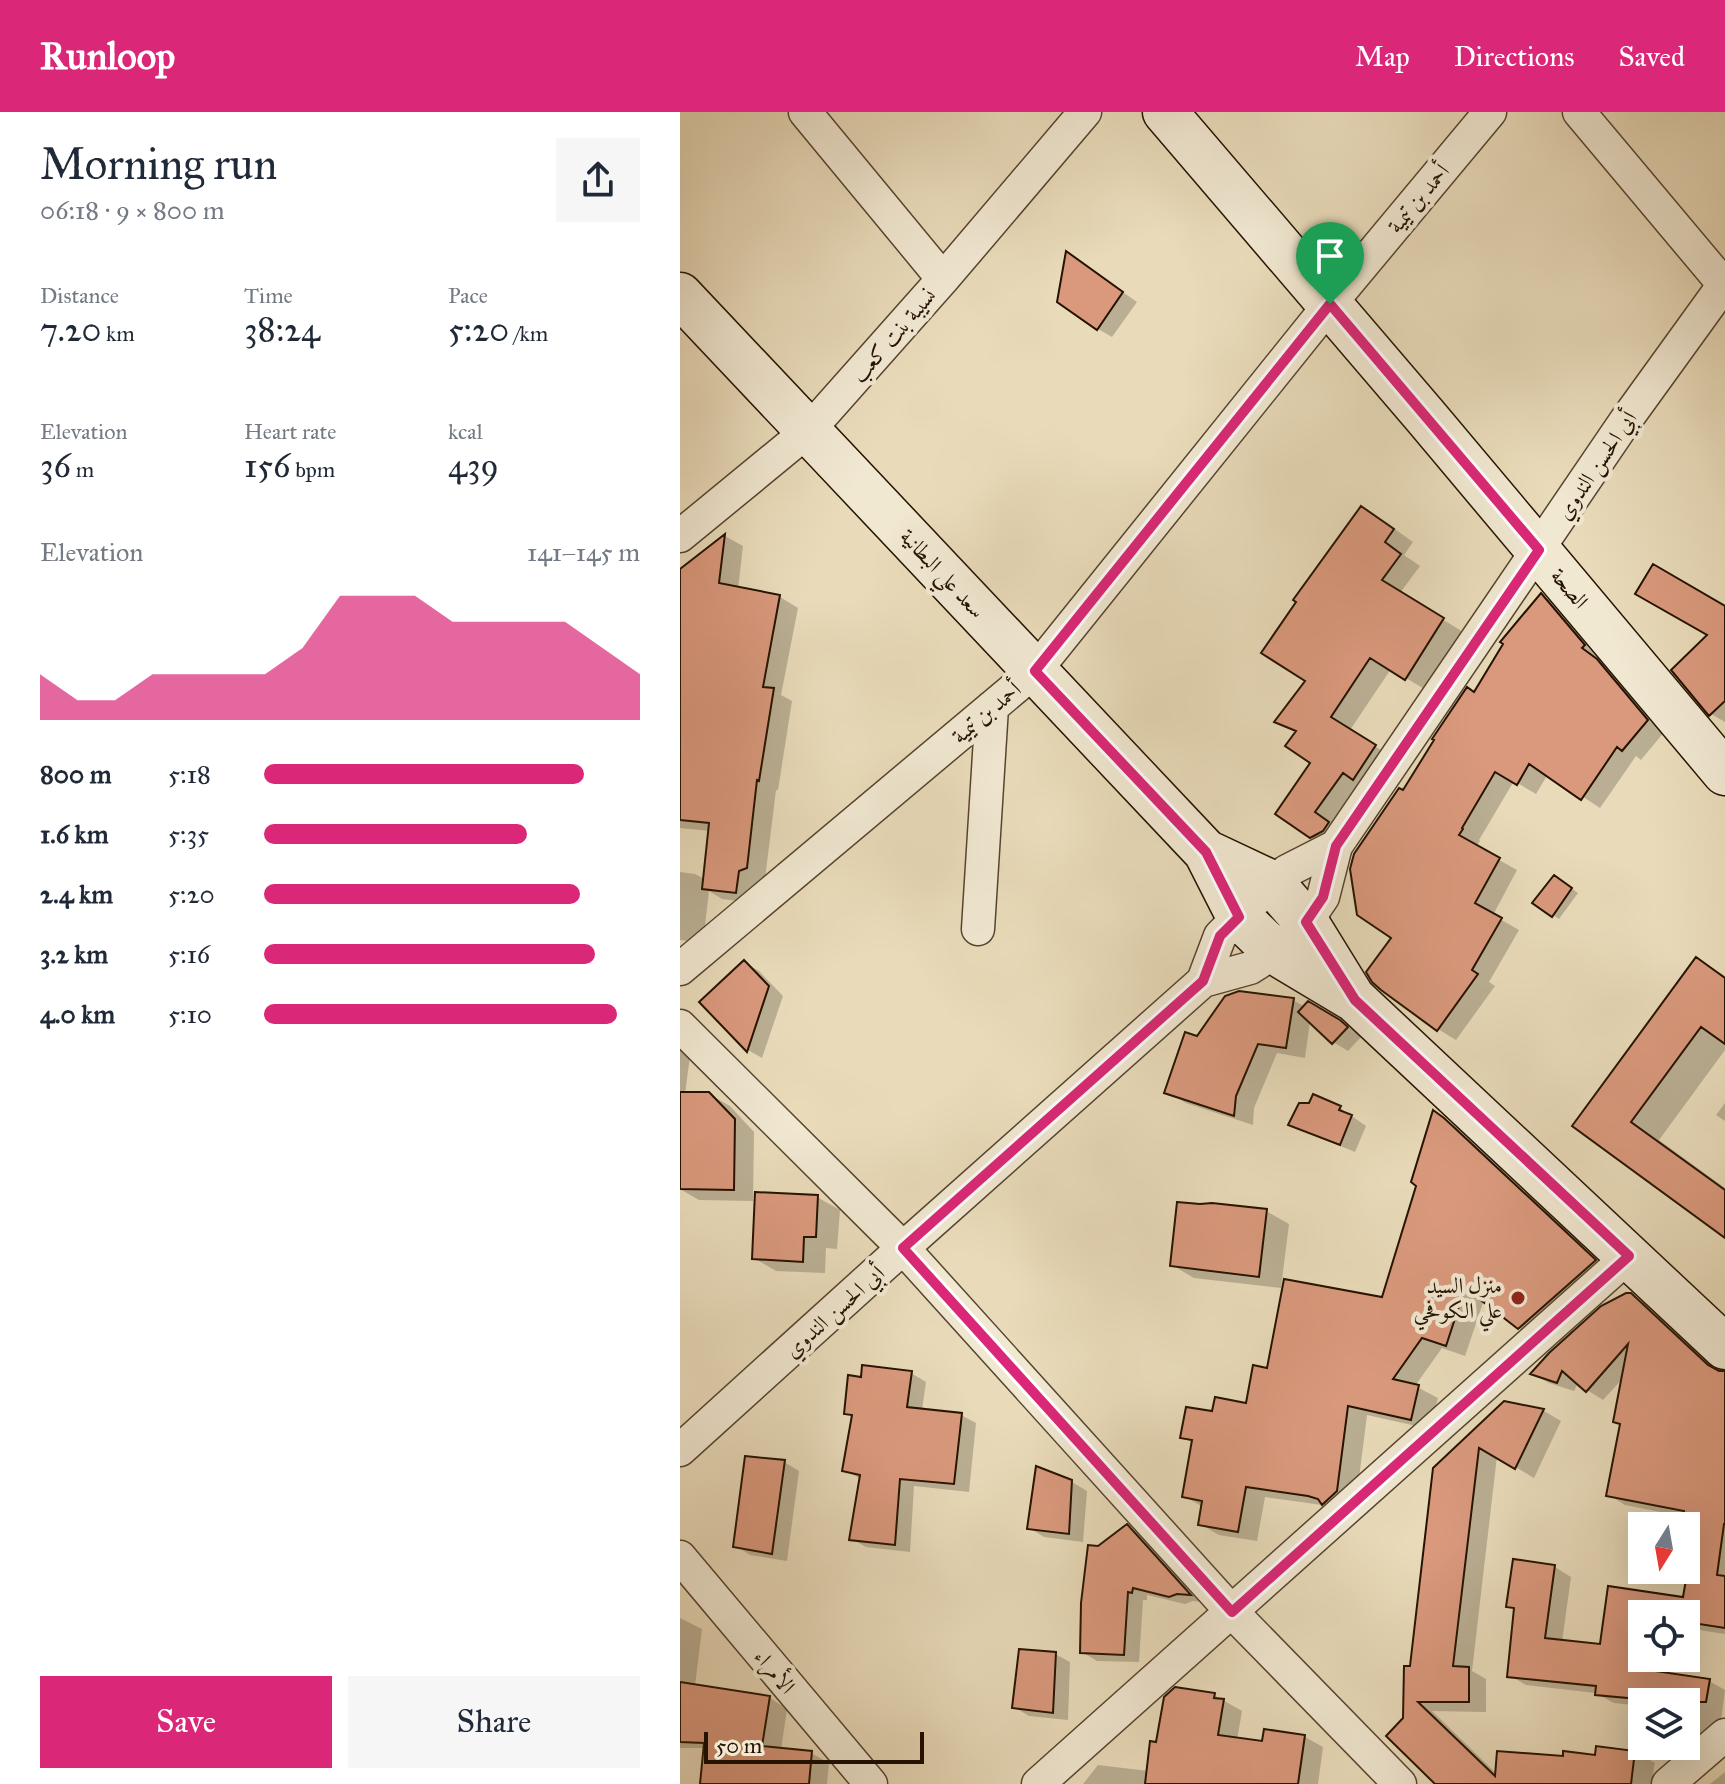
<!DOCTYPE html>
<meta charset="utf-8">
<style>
:root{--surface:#fff;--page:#f6f6f7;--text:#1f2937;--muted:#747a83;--accent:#db2777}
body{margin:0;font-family:"IM FELL Great Primer",Amiri,serif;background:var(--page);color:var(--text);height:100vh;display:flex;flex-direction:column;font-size:30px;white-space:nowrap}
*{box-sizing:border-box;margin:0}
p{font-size:26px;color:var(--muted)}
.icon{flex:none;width:44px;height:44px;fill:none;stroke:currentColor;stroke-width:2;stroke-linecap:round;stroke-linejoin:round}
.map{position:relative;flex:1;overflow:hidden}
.sheet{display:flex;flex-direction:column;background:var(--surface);width:680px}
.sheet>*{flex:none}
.needle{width:52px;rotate:191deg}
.fabs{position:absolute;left:948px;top:1400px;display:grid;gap:16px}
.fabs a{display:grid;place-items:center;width:72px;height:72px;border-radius:0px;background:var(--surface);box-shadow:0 8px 32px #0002;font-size:40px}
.scale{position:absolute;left:24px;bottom:20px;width:220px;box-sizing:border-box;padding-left:8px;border:4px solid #251201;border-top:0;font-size:22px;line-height:28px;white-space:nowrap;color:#251201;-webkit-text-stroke:6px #f1e8d2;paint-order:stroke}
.pin{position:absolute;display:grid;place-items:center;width:68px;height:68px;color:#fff;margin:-82px -34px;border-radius:50% 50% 50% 0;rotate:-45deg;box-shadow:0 0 8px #0007}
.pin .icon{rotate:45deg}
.round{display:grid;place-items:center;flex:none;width:84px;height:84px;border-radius:0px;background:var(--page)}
.headline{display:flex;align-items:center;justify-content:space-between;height:136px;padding:0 40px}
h1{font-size:44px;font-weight:600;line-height:60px}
.metrics{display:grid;grid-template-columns:repeat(3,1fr);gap:12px;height:136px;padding:8px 40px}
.metrics div{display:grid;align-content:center}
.metrics b{font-size:34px;font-weight:600}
.metrics small{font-size:22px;font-weight:400}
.metrics p{font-size:22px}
.chart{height:224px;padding:16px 40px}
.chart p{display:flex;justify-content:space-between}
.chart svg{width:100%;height:144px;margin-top:8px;fill:var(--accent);opacity:.7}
.cta{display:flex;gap:16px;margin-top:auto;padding:16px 40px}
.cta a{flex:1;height:92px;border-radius:0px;background:var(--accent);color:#fff;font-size:32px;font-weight:600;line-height:92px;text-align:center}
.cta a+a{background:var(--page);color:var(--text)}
ul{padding:0 40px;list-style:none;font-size:26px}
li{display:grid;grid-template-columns:128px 96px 1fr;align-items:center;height:60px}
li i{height:20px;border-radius:10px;background:var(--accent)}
header{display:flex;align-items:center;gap:48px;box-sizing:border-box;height:112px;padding:0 40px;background:var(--accent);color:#fff}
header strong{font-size:38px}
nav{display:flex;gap:44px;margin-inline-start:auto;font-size:28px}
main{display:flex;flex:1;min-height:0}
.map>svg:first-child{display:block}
</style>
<header>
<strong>Runloop</strong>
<nav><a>Map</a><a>Directions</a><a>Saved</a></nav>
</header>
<main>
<section class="sheet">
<div class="headline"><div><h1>Morning run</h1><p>06:18 · 9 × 800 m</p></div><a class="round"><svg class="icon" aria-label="share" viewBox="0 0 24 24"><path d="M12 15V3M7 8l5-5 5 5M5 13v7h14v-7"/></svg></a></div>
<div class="metrics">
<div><p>Distance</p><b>7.20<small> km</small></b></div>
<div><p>Time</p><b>38:24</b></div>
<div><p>Pace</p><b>5:20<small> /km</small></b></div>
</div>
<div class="metrics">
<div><p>Elevation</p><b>36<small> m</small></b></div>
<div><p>Heart rate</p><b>156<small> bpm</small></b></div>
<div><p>kcal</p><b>439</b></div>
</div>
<div class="chart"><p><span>Elevation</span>141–145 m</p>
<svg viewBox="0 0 160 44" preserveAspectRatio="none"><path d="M0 44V30L10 38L20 38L30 30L40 30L50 30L60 30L70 22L80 6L90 6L100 6L110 14L120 14L130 14L140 14L150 22L160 30V44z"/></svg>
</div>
<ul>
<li><b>800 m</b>5:18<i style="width:85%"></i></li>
<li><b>1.6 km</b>5:35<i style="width:70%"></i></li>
<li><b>2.4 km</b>5:20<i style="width:84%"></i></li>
<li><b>3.2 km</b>5:16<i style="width:88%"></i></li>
<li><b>4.0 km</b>5:10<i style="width:94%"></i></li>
</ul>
<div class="cta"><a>Save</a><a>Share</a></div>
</section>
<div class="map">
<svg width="1045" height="1672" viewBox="0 0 1045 1672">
<rect width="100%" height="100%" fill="#e9dbba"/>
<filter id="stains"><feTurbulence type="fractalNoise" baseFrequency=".0025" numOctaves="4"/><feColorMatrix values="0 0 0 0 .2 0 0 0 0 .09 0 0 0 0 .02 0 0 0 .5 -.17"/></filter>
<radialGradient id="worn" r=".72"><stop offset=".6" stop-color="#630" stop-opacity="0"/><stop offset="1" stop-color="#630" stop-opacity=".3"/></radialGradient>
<path fill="#0003" d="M 388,142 L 457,190 L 432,225 L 418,217 Z
M 682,396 L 702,408 L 733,430 L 724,443 L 740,454 L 720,481 L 783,520 L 746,578 L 711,557 L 670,618 L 715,647 L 651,736 L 631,724 L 633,651 L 617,621 L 597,609 L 628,569 Z
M 45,424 L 63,434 L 58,477 L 100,485 L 118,496 L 101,583 L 112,589 L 98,678 L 96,678 L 85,767 L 77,770 L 75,791 L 42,787 L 29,779 L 23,831 L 0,828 L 0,760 L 15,762 L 25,767 L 30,719 L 0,716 L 0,459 Z
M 862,484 L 880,494 L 922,544 L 919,547 L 935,560 L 985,619 L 961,648 L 956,644 L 920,696 L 868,662 L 856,682 L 834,669 L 799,728 L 800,729 L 796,735 L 837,758 L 813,803 L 839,818 L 809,870 L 815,874 L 776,928 L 758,917 L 714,825 L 724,681 L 795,582 Z
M 1045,492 L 1045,610 L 1031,602 L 1031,523 Z
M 881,769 L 898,781 L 879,807 L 873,803 Z
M 1017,847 L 1045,864 L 1045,938 L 979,1028 L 1045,1076 L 1045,1123 L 895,1013 Z
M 65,851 L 79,859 L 103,884 L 82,946 L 68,938 L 22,890 Z
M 613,888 L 625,895 L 629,892 L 675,919 L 681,925 L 668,939 L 653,930 L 630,909 L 625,946 L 597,941 L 574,996 L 573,1013 L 506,991 L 487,980 L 518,927 Z
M 0,934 L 10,944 L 5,982 L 29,982 L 50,994 L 74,1020 L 73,1089 L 19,1088 L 0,1077 Z
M 1045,991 L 1045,1009 L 1036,1003 Z
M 660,996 L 686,1014 L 675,1040 L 626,1020 L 611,1012 Z
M 754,1001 L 783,1019 L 934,1160 L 859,1227 L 839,1216 L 804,1188 L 785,1244 L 762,1236 L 735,1274 L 758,1286 L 750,1317 L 687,1303 L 676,1390 L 649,1394 L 585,1385 L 577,1429 L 539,1423 L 520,1412 L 523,1395 L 504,1384 L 513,1331 L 503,1325 L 534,1302 L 568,1293 L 589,1258 L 704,1187 L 738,1073 Z
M 137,1085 L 160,1098 L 157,1137 L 146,1136 L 145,1161 L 96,1159 L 74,1146 Z
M 586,1099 L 609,1112 L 601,1176 L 514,1166 L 492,1153 Z
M 951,1183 L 968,1193 L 1040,1261 L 1045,1261 L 1045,1522 L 1006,1516 L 1006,1502 L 962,1502 L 962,1546 L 985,1546 L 982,1562 L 1029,1569 L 1045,1578 L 1040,1617 L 1022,1633 L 1006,1631 L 1006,1590 L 962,1590 L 962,1594 L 934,1591 L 915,1581 L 846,1573 L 829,1563 L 836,1498 L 828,1494 L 875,1455 L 891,1465 L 882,1530 L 922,1534 L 930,1476 L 1005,1487 L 1015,1425 L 1006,1419 L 1006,1405 L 945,1393 L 929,1383 L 942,1313 L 944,1265 L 923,1288 L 907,1278 L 898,1271 L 894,1279 L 869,1271 L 853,1262 Z
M 231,1261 L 246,1270 L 242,1298 L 281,1303 L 296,1311 L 289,1380 L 234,1374 L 230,1440 L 186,1435 L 172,1427 L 181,1367 L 164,1358 L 174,1305 L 166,1301 L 183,1267 Z
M 825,1291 L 864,1299 L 881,1309 L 854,1366 L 817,1344 L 792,1559 L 806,1567 L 806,1600 L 752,1599 L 817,1662 L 884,1646 L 916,1645 L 917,1636 L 957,1641 L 975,1651 L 971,1672 L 758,1672 L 725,1607 L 755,1357 Z
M 104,1350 L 119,1359 L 107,1449 L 70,1443 L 56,1434 Z
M 392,1370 L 407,1379 L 403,1430 L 364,1425 L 349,1416 Z
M 447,1414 L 462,1423 L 522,1490 L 513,1489 L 505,1492 L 467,1483 L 467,1488 L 463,1488 L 459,1550 L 417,1549 L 402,1540 L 419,1436 Z
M 0,1506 L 22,1517 L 15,1574 L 90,1586 L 107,1597 L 101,1638 L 131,1641 L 149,1651 L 147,1672 L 22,1672 L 26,1636 L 0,1636 Z
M 375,1542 L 390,1550 L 388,1608 L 349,1604 L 334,1595 Z
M 534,1583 L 562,1599 L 557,1628 L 583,1631 L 625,1625 L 643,1635 L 638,1672 L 403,1672 L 418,1653 L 468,1659 L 478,1632 Z
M 1045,1660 L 1045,1672 L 1030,1672 Z"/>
<path fill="#da997d" stroke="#251201" stroke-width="2" d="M 386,139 L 443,180 L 417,218 L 377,190 Z
M 681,394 L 714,417 L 705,430 L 721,442 L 702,468 L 764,506 L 725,568 L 690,546 L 651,605 L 696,633 L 673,668 L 663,661 L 635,700 L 649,710 L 643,719 L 630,726 L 595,702 L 630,651 L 605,634 L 616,619 L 594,610 L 625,569 L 581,541 L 616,490 L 613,488 Z
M 45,422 L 39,471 L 100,483 L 83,575 L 94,576 L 79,669 L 77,668 L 67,756 L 59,759 L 56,781 L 22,777 L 29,711 L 0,708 L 0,457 Z
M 973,452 L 1045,494 L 1045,589 L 1029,604 L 991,558 L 1027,523 L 955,482 Z
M 861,481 L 905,533 L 902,536 L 917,547 L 968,608 L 942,639 L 937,635 L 901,688 L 849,652 L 837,673 L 815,660 L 782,716 L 783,717 L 779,723 L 820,746 L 795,791 L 822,806 L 792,858 L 798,862 L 757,919 L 701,878 L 692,870 L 686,860 L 711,826 L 677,803 L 670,757 L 674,742 L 719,676 L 723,678 L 754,628 L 752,627 L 787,575 L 794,580 L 823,532 L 820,530 Z
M 874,763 L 892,776 L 872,805 L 852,791 Z
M 1016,845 L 1045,866 L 1045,932 L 1021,915 L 951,1010 L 1045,1078 L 1045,1126 L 892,1014 Z
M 64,848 L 89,874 L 67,940 L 19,890 Z
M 559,879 L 614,886 L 606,936 L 578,932 L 556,984 L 554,1004 L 484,981 L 505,920 L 517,924 L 545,884 Z
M 628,889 L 660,908 L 668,915 L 652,932 L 618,900 Z
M 0,980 L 29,980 L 55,1007 L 54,1078 L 0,1077 Z
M 633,982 L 661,994 L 659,998 L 672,1003 L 660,1033 L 608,1013 L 619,991 L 629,991 Z
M 753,998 L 764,1006 L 916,1148 L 838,1217 L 785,1176 L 766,1234 L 742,1226 L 713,1267 L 739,1273 L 731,1308 L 668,1294 L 657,1379 L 642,1393 L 638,1387 L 628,1384 L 566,1375 L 558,1420 L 518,1413 L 522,1389 L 502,1385 L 512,1328 L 500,1326 L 506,1295 L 532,1299 L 535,1285 L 566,1291 L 573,1253 L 587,1256 L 604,1167 L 702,1185 L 736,1074 L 731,1070 Z
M 75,1080 L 138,1083 L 136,1125 L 124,1125 L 123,1150 L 72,1147 Z
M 497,1090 L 520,1092 L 532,1091 L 587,1097 L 579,1165 L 490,1154 Z
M 946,1181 L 951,1181 L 1028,1253 L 1039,1259 L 1045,1259 L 1045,1412 L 1044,1412 L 1037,1463 L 1045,1464 L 1045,1516 L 1006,1510 L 1006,1502 L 962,1502 L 961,1557 L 1030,1567 L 1026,1590 L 992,1590 L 915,1583 L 916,1574 L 827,1565 L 834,1496 L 826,1495 L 833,1447 L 875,1453 L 865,1526 L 920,1532 L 928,1474 L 1003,1485 L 1014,1421 L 1006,1420 L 1006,1414 L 1002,1414 L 1004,1399 L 926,1384 L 940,1312 L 933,1310 L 948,1232 L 906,1280 L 882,1259 L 877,1271 L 850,1262 L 869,1241 L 921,1194 Z
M 182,1253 L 232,1259 L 227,1295 L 282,1301 L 274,1372 L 220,1367 L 215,1433 L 169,1428 L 180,1363 L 162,1359 L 172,1303 L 164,1302 L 168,1263 L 181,1265 Z
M 824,1289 L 864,1297 L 835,1357 L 799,1336 L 773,1554 L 789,1555 L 789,1590 L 738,1590 L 815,1664 L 817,1639 L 883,1644 L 883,1639 L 915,1643 L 916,1634 L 955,1639 L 951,1672 L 755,1672 L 706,1624 L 723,1606 L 724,1554 L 730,1554 L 753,1356 Z
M 65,1344 L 105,1348 L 92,1442 L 53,1435 Z
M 356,1354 L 392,1368 L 389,1422 L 347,1417 Z
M 447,1412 L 511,1483 L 497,1482 L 489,1485 L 453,1476 L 452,1481 L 448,1480 L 444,1543 L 400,1541 L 401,1491 L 408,1433 L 418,1434 Z
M 339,1537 L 376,1540 L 373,1601 L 332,1596 Z
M 0,1570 L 90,1584 L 82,1634 L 132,1639 L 129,1672 L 20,1672 L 24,1631 L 0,1630 Z
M 495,1575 L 535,1581 L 534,1586 L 544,1587 L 538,1623 L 582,1629 L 584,1617 L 625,1623 L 618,1672 L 465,1672 L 470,1629 L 476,1630 L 484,1585 Z"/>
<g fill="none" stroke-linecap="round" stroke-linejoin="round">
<g stroke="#56442f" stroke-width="35">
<path id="street" d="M 125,0 L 263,167
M 899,0 L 1045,174
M 0,424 L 129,318 L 263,167 L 405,0
M 298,817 L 312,595
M 0,857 L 355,559 L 650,192 L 810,0
M 523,869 L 540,824 L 592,771 L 607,759 L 656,734
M 0,914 L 223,1136 L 552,1500 L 720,1672
M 0,1338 L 223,1136 L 523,869 L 570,856 L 595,840 L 626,810 L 643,785 L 656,734 L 946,308 L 1045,171
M 0,1445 L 191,1672
M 358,1672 L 949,1144
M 988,1672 L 1045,1623"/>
</g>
<g stroke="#251201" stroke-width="47">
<path id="secondary" d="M 485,0 L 746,305 L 1045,661
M 0,183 L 526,740 L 559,805 L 595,840 L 675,888 L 1045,1235
M 526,740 L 592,771 L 626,810 L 671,883"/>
</g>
<use href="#street" stroke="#f1e8d2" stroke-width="32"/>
<use href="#secondary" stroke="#f1e8d2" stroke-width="44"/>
</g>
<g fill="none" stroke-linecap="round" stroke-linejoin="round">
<g stroke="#fff" stroke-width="16">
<path id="route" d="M 650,192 L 859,438 L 656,734 L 643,785 L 626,810 L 675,888 L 949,1144 L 552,1500 L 223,1136 L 523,869 L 540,824 L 559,805 L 526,740 L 355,559 Z"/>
</g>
<use href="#route" stroke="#db2777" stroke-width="10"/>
</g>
<circle fill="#8f2418" stroke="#f1e8d2" stroke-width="3" cx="838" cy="1186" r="8"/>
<g text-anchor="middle" stroke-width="8" stroke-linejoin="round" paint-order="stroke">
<g font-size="22" fill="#251201" stroke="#f1e8d2">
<text transform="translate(738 86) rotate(-50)" y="8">أحمد بن تيمية</text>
<text transform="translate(213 223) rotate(-49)" y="8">نسيبة بنت كعب</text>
<text transform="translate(916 353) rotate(-56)" y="8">أبي الحسن الندوي</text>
<text transform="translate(263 461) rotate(47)" y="8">سعد علي البطانية</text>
<text transform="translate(890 476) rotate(50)" y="8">الصحة</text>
<text transform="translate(306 600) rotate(-40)" y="8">أحمد بن تيمية</text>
<text transform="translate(154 1199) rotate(-42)" y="8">أبي الحسن الندوي</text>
<text transform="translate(95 1559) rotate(50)" y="8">الأمراء</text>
</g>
<g font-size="22" fill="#251201" stroke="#f1e8d2" text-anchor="end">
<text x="822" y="1181">منزل السيد<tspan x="822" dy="25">علي الكوفحي</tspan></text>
</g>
</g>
<rect width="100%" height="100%" filter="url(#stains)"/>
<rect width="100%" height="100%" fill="url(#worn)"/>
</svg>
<div class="fabs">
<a><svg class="needle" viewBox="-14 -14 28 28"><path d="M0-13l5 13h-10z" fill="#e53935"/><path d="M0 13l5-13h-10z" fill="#747a83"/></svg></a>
<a><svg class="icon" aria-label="locate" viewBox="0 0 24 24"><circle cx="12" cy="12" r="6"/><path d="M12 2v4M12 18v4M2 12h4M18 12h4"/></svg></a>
<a><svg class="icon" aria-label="layers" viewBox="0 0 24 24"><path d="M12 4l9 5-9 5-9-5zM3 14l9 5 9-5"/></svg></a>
</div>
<div class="scale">50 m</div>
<div class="pin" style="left:650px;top:192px;background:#1e9e55"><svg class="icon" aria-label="arrive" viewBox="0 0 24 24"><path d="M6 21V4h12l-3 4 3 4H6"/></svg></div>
</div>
</main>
